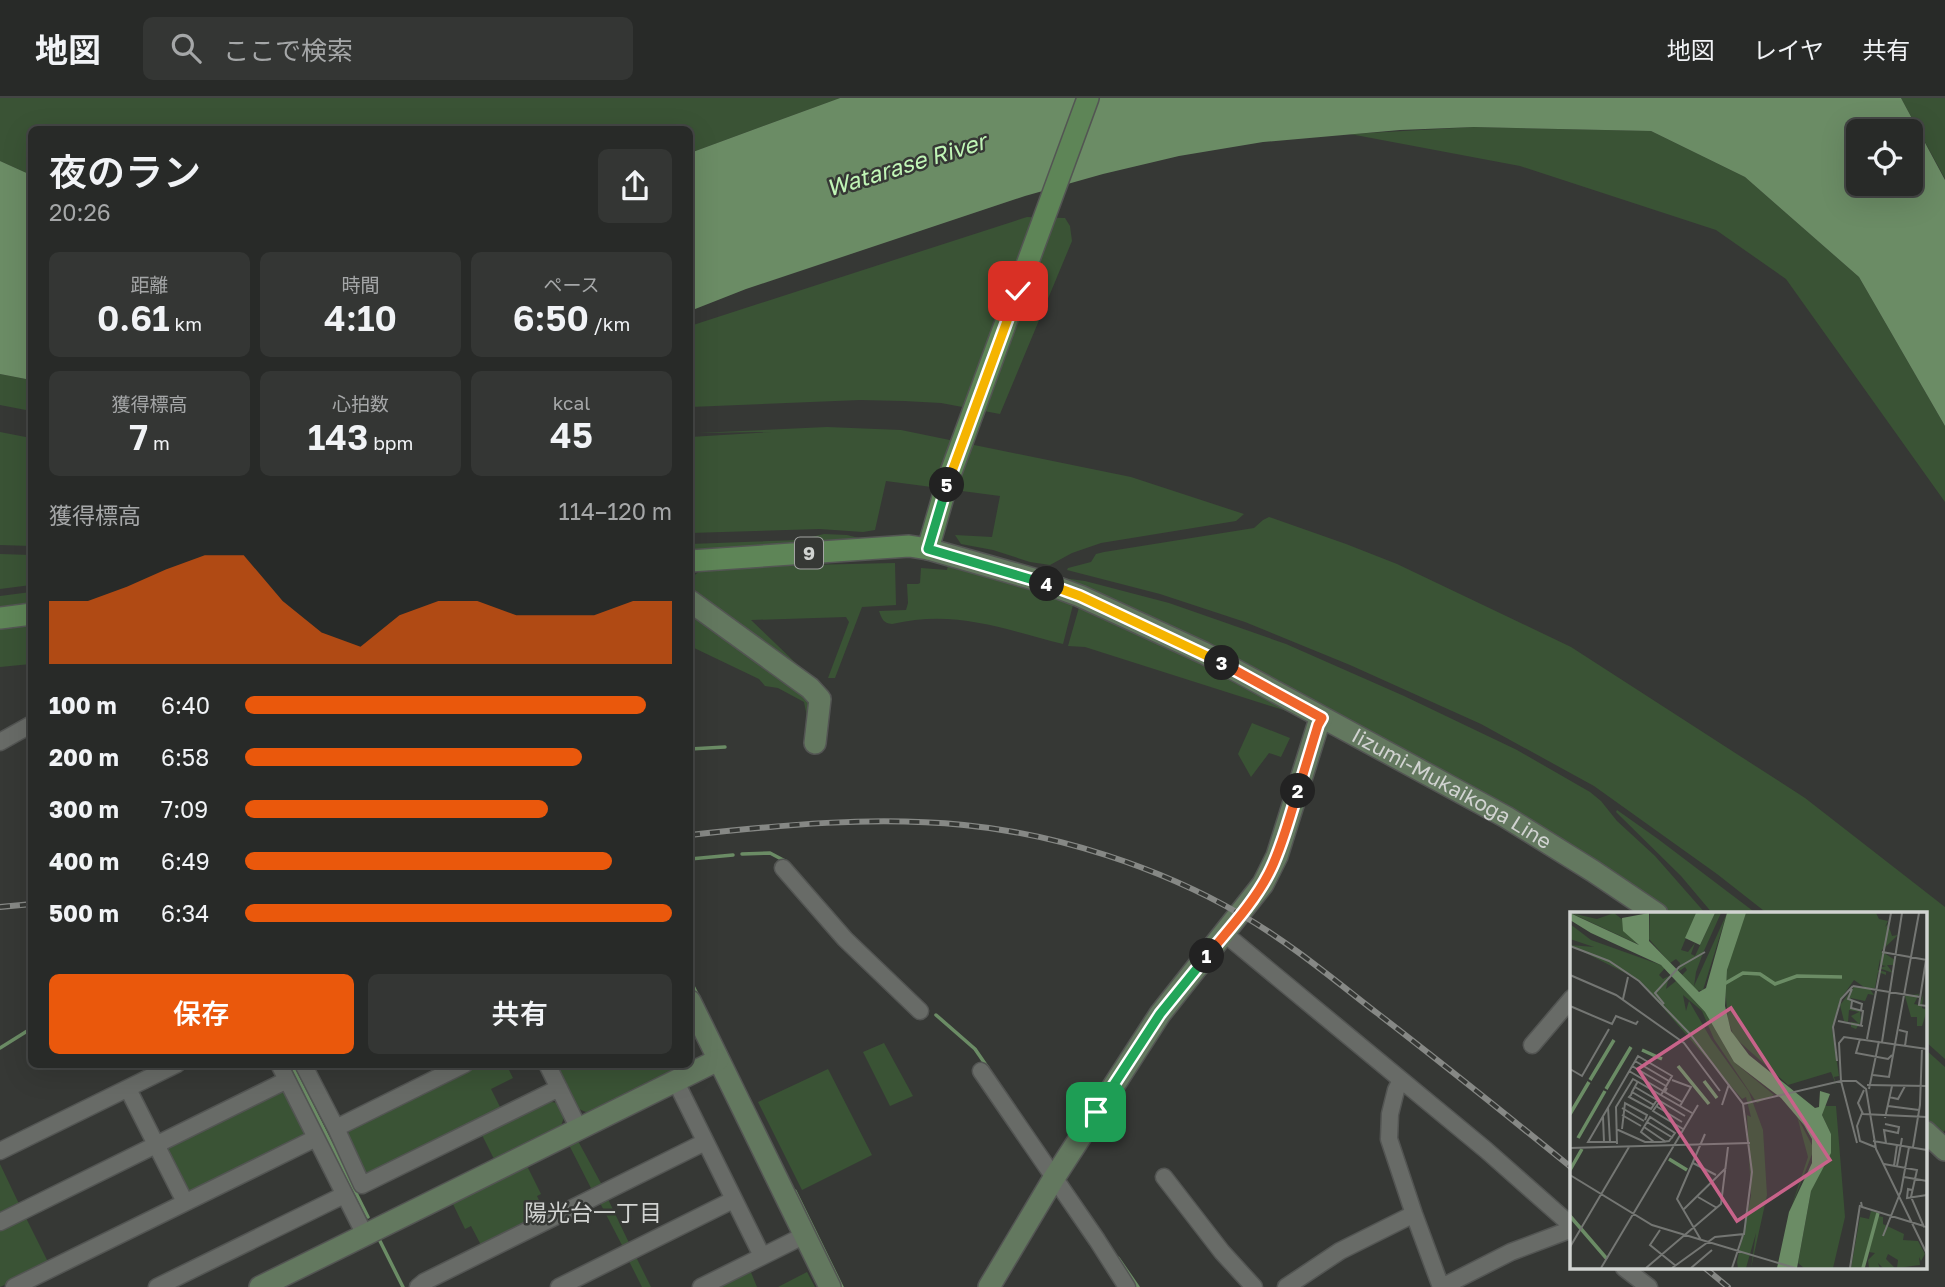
<!DOCTYPE html>
<html lang="ja">
<meta charset="utf-8">
<style>
:root{--surface:#282a28;--page:#343634;--text:#f1f3f6;--muted:#a5a7a8;--line:#444645;--accent:#ea580c}
body{margin:0;font-family:"Golos Text","Noto Sans JP",sans-serif;background:var(--page);color:var(--text);height:100vh;display:flex;flex-direction:column;font-size:26px;white-space:nowrap}
*{box-sizing:border-box;margin:0}
p{font-size:23px;color:var(--muted)}
.icon{flex:none;width:38px;height:38px;fill:none;stroke:currentColor;stroke-width:2;stroke-linecap:round;stroke-linejoin:round}
.map{position:relative;flex:1;overflow:hidden}
.panel{position:absolute;left:28px;top:28px;width:665px;height:942px;display:flex;flex-direction:column;background:var(--surface);border-radius:10px;box-shadow:0 7px 28px #0002,0 0 0 2px var(--line)}
.panel>*{flex:none}
.controls{position:absolute;left:1846px;top:21px;display:grid;gap:14px}
.controls a{display:grid;place-items:center;width:77px;height:77px;border-radius:10px;background:var(--surface);box-shadow:0 7px 28px #0002,0 0 0 2px var(--line);font-size:35px}
.pin{position:absolute;display:grid;place-items:center;width:60px;height:60px;color:#fff;margin:-30px;border-radius:14px;box-shadow:0 4px 10px #0006}
.km{position:absolute;width:35px;height:35px;margin:-18px;border-radius:50%;background:#222;color:#fff;font-size:19px;line-height:35px;text-align:center}
.round{display:grid;place-items:center;flex:none;width:74px;height:74px;border-radius:10px;background:var(--page)}
.head{display:flex;align-items:center;justify-content:space-between;height:119px;padding:0 21px}
h1{font-size:38px;font-weight:600;line-height:52px}
.stats{display:grid;grid-template-columns:repeat(3,1fr);gap:10px;height:119px;padding:7px 21px}
.stats div{display:grid;align-content:center;border-radius:10px;background:var(--page);text-align:center}
.stats b{font-size:35px;font-weight:600}
.stats small{font-size:19px;font-weight:400}
.stats p{font-size:19px}
.chart{height:196px;padding:14px 21px}
.chart p{display:flex;justify-content:space-between}
.chart svg{width:100%;height:126px;margin-top:7px;fill:var(--accent);opacity:.7}
.action{display:flex;gap:14px;margin-top:auto;padding:14px 21px}
.action a{flex:1;height:80px;border-radius:10px;background:var(--accent);color:#fff;font-size:28px;font-weight:600;line-height:80px;text-align:center}
.action a+a{background:var(--page);color:var(--text)}
ul{padding:0 21px;list-style:none;font-size:23px}
li{display:grid;grid-template-columns:112px 84px 1fr;align-items:center;height:52px}
li i{height:18px;border-radius:9px;background:var(--accent)}
header{display:flex;align-items:center;gap:42px;box-sizing:border-box;height:98px;padding:0 35px;background:var(--surface);border-bottom:2px solid var(--line)}
header strong{font-size:33px}
nav{display:flex;gap:38px;margin-inline-start:auto;font-size:24px}
.search{width:490px;height:63px;background:var(--page);display:flex;align-items:center;gap:18px;box-sizing:border-box;padding:0 24px;border-radius:10px;color:var(--muted);font-size:26px}
.map>svg:first-child{display:block}
</style>
<header>
<strong>地図</strong>
<div class="search"><svg class="icon" aria-label="search" viewBox="0 0 24 24"><circle cx="10" cy="10" r="6"/><path d="M15 15l6 6"/></svg>ここで検索</div>
<nav><a>地図</a><a>レイヤ</a><a>共有</a></nav>
</header>
<div class="map">
<svg width="1945" height="1189" viewBox="0 0 1945 1189">
<rect width="100%" height="100%" fill="#363835"/>
<path fill="#3a5335" d="M 0,0 L 840,0 L 690,55 L 690,32 L 32,32 L 31,77 L 0,63 Z
M 1901,0 L 1945,0 L 1945,82 L 1944,79 Z
M 1474,29 L 1651,33 L 1745,79 L 1859,179 L 1945,328 L 1945,404 L 1786,181 L 1716,132 L 1520,68 L 1350,36 Z
M 1027,119 L 1065,120 L 1070,128 L 1072,143 L 1000,316 L 941,305 L 904,303 L 860,302 L 690,309 L 690,228 Z
M 0,276 L 31,282 L 31,313 L 0,307 Z
M 827,329 L 901,332 L 1131,379 L 1244,416 L 1236,423 L 1101,445 L 1072,455 L 1050,467 L 1030,464 L 993,452 L 961,446 L 955,437 L 992,439 L 1000,398 L 886,383 L 875,432 L 863,434 L 820,431 L 690,435 L 690,339 L 772,334 L 697,335 Z
M 0,334 L 31,340 L 31,448 L 0,447 Z
M 1269,419 L 1346,446 L 1397,466 L 1571,549 L 1805,700 L 1945,809 L 1945,961 L 1926,944 L 1926,816 L 1768,816 L 1717,776 L 1594,688 L 1481,626 L 1350,567 L 1245,524 L 1160,496 L 1067,472 L 1068,470 L 1091,464 L 1096,456 L 1104,454 L 1254,430 L 1263,422 Z
M 824,436 L 847,437 L 859,440 L 690,454 L 690,446 L 799,442 Z
M 0,456 L 31,457 L 31,487 L 0,491 Z
M 895,465 L 896,507 L 862,509 L 835,580 L 828,580 L 849,524 L 846,519 L 751,522 L 803,572 L 802,575 L 693,496 C 687,470 705,472 724,469 Z
M 948,467 L 1074,503 L 1063,546 C 1003,531 955,511 892,526 C 883,525 882,521 879,513 L 906,512 L 908,505 L 907,486 L 918,486 L 920,485 L 921,470 L 947,472 Z
M 1055,479 L 1085,483 L 1169,505 L 1286,546 L 1404,598 L 1517,652 L 1590,694 L 1601,703 L 1617,723 L 1655,758 L 1706,816 L 1668,816 L 1638,796 Z
M 31,494 L 31,510 L 0,514 L 0,498 Z
M 1080,506 L 1151,538 L 1302,618 L 1085,549 L 1068,548 Z
M 690,512 L 811,603 L 807,619 L 804,604 L 778,590 L 765,588 L 759,581 L 690,548 Z
M 31,524 L 31,566 L 0,569 L 0,528 Z
M 1252,625 L 1290,640 L 1281,659 L 1269,655 L 1251,679 L 1238,656 Z
M 1617,712 L 1658,741 L 1757,816 L 1713,816 L 1681,778 L 1616,714 Z
M 884,945 L 913,998 L 890,1008 L 863,954 Z
M 1926,952 L 1945,969 L 1945,1032 L 1939,1039 L 1926,1026 Z
M 476,966 L 506,966 L 513,980 L 491,991 L 502,1013 L 372,1077 L 362,1074 L 346,1041 L 351,1028 Z
M 557,966 L 687,966 L 588,1015 L 579,1011 Z
M 828,971 L 872,1057 L 802,1092 L 758,1004 Z
M 278,993 L 288,996 L 305,1031 L 302,1039 L 193,1094 L 184,1091 L 167,1056 L 170,1048 Z
M 547,1003 L 557,1005 L 564,1019 L 561,1028 L 494,1061 L 481,1035 Z
M 578,1043 L 603,1089 L 593,1094 L 569,1047 Z
M 0,1066 L 20,1108 L 0,1118 Z
M 527,1068 L 541,1096 L 537,1098 L 546,1117 L 482,1149 L 471,1128 L 465,1131 L 453,1106 Z
M 607,1099 L 630,1147 L 624,1151 L 599,1103 Z
M 25,1118 L 49,1166 L 0,1189 L 0,1130 Z
M 635,1157 L 651,1189 L 642,1189 L 628,1161 Z
M 750,1172 L 757,1189 L 715,1189 Z
M 807,1174 L 815,1189 L 778,1189 Z"/>
<path fill="#6b8c65" fill-rule="evenodd" d="M 840,0 L 1901,0 L 1945,82 L 1945,328 L 1859,179 L 1745,79 L 1651,33 L 1474,29 L 1400,32 L 1263,44 L 1179,58 L 1103,76 L 1025,98 L 746,191 L 690,213 L 690,55 ZM 1858,33 L 1911,33 L 1911,86 L 1858,86 Z
M 0,63 L 31,77 L 31,282 L 0,276 Z"/>
<g fill="none" stroke-linecap="round" stroke-linejoin="round">
<path stroke="#6b8c65" stroke-width="3.5" d="M 690,651 L 725,649
M 742,756 L 770,755 L 787,764
M 690,761 L 733,757
M 691,884 L 698,898
M 936,917 L 975,951 L 988,970
M 0,950 L 32,930
M 291,966 L 368,1119
M 795,1093 L 842,1189
M 380,1143 L 403,1189
M 1118,1160 L 1138,1189"/>
<g stroke="#535553" stroke-width="19">
<path id="street" d="M 0,644 L 32,626
M 783,770 L 845,841 L 920,913
M 1225,836 L 1486,1052 L 1572,1128
M 1532,947 L 1572,900
M 279,966 L 365,1137
M 303,966 L 336,1030 L 362,1087 L 559,990
M 547,966 L 579,1031
M 981,973 L 1097,1142 L 1127,1189
M 1401,982 L 1396,992 L 1390,1016 L 1389,1041 L 1414,1116 L 1441,1189
M 676,984 L 762,1158
M 128,991 L 185,1104
M 336,1030 L 465,966
M 0,1053 L 177,966
M 1164,1079 L 1222,1154 L 1254,1189
M 0,1124 L 287,982
M 1624,1170 L 1649,1189
M 14,1189 L 316,1040
M 157,1189 L 344,1097
M 418,1189 L 424,1184 L 705,1044
M 559,1189 L 733,1102
M 701,1189 L 805,1137
M 1286,1189 L 1340,1153 L 1414,1116
M 1442,1189 L 1511,1154 L 1572,1131"/>
</g>
<g stroke="#535553" stroke-width="24">
<g id="secondary">
<path id="s1" d="M 928,451 L 1037,482 L 1080,498 L 1204,555 L 1506,719 L 1593,773 L 1657,816"/>
<path d="M 690,503 L 810,590 L 820,601 L 815,645"/>
<path d="M 690,903 L 830,1189"/>
<path d="M 1926,1034 L 1945,1052"/>
<path d="M 260,1189 L 718,962"/>
<path d="M 989,1189 L 1054,1080 L 1160,916 L 1263,786 L 1277,758 L 1318,627 L 1322,620"/>
</g>
</g>
<g stroke="#535553" stroke-width="24">
<path id="primary" d="M 690,463 L 909,448 L 928,451 L 947,385 L 1088,0
M 0,520 L 32,516"/>
</g>
<use href="#street" stroke="#686b67" stroke-width="16"/>
<use href="#secondary" stroke="#63785f" stroke-width="21"/>
<use href="#primary" stroke="#5e8557" stroke-width="21"/>
<g stroke="#868885" stroke-width="6">
<path id="rail" d="M 690,737 C 781,727 872,718 964,727 C 1057,736 1159,769 1240,816 C 1289,844 1333,881 1377,915 C 1443,966 1508,1018 1572,1070
M 0,809 L 32,806
M 1705,1170 L 1728,1189"/>
</g>
<use href="#rail" stroke="#363835" stroke-width="3.5" stroke-dasharray="10" stroke-linecap="butt"/>
</g>
<g fill="none" stroke-linecap="round" stroke-linejoin="round">
<g stroke="#fff" stroke-width="14">
<path id="split-1" d="M 1096,1014 L 1160,916 L 1207,858"/>
</g>
<g stroke="#fff" stroke-width="14">
<path id="split-2" d="M 1207,858 C 1228,832 1253,806 1269,775 C 1282,750 1289,720 1298,693"/>
</g>
<g stroke="#fff" stroke-width="14">
<path id="split-3" d="M 1222,565 L 1322,620 L 1318,627 L 1298,693"/>
</g>
<g stroke="#fff" stroke-width="14">
<path id="split-4" d="M 1047,486 L 1080,498 L 1222,565"/>
</g>
<g stroke="#fff" stroke-width="14">
<path id="split-5" d="M 947,387 L 928,451 L 1047,486"/>
</g>
<g stroke="#fff" stroke-width="14">
<path id="split-6" d="M 947,387 L 1018,193"/>
</g>
<use href="#split-1" stroke="#22a559" stroke-width="9"/>
<use href="#split-2" stroke="#f0652b" stroke-width="9"/>
<use href="#split-3" stroke="#f0652b" stroke-width="9"/>
<use href="#split-4" stroke="#f5b400" stroke-width="9"/>
<use href="#split-5" stroke="#22a559" stroke-width="9"/>
<use href="#split-6" stroke="#f5b400" stroke-width="9"/>
</g>
<g text-anchor="middle" stroke-width="5" stroke-linejoin="round" paint-order="stroke">
<rect fill="#363835" stroke="#a2a4a2" stroke-width="2" x="795" y="439.5" width="28" height="31" rx="5"/>
<g font-size="19" font-weight="bold" fill="#d1d3d1">
<text x="809" y="462">9</text>
</g>
<g font-size="21" fill="#d1d3d1" stroke="#363835">
<text dy="7" stroke="none"><textPath href="#s1" startOffset="578">Iizumi-Mukaikoga Line</textPath></text>
</g>
<g font-size="23" font-style="italic" fill="#c0f5b6" stroke="#363835">
<text transform="translate(906 67) rotate(-17)" y="8">Watarase River</text>
</g>
<g font-size="23" fill="#d1d3d1" stroke="#363835">
<text x="593" y="1123">陽光台一丁目</text>
</g>
</g>
<g transform="translate(1570 814)">
<rect width="357" height="357" fill="#363835"/>
<path d="M 1,1 L 27,7 L 44,1 L 53,8 L 54,19 L 72,34 ZM 80,1 L 126,1 L 111,38 L 118,40 L 125,31 L 121,42 L 125,44 L 145,1 L 151,1 L 133,41 L 126,60 L 124,74 L 157,1 L 133,78 L 126,79 L 112,63 L 117,58 L 115,55 L 108,60 L 110,51 L 106,47 L 100,51 L 79,27 ZM 176,1 L 306,1 L 309,7 L 318,9 L 315,15 L 318,12 L 322,24 L 328,23 L 311,39 L 325,48 L 324,53 L 317,53 L 323,61 L 309,56 L 316,54 L 310,53 L 310,47 L 308,58 L 316,60 L 316,63 L 308,60 L 305,76 L 300,77 L 304,83 L 298,82 L 295,89 L 281,86 L 280,95 L 290,99 L 291,109 L 286,117 L 281,115 L 281,110 L 288,111 L 281,104 L 289,100 L 279,98 L 278,110 L 274,109 L 270,93 L 284,75 L 294,75 L 284,68 L 270,88 L 262,117 L 269,164 L 264,165 L 267,175 L 261,160 L 218,173 L 164,125 L 158,108 L 155,76 L 159,42 ZM 0,12 L 21,28 L 91,53 L 95,56 L 89,63 L 93,67 L 99,64 L 96,77 L 106,69 L 135,100 L 164,150 L 204,183 L 187,191 L 144,127 L 132,99 L 113,83 L 116,99 L 119,89 L 141,127 L 179,180 L 193,218 L 197,283 L 181,356 L 186,321 L 176,356 L 168,356 L 167,350 L 181,284 L 177,203 L 181,205 L 176,185 L 172,187 L 69,68 L 0,33 L 24,35 L 0,27 ZM 349,82 L 344,92 L 349,93 L 353,83 L 352,96 L 357,98 L 352,114 L 347,114 L 347,105 L 341,105 L 335,84 ZM 255,194 L 266,194 L 275,305 L 263,356 L 234,356 L 228,351 L 241,279 L 259,242 L 261,222 L 252,203 ZM 227,204 L 244,237 L 221,296 L 238,245 ZM 301,299 L 307,300 L 292,356 L 281,356 L 290,305 L 299,307 ZM 308,304 L 313,305 L 313,312 L 334,322 L 333,328 L 348,329 L 355,342 L 351,349 L 349,345 L 350,353 L 327,356 L 328,348 L 318,342 L 316,347 L 325,356 L 313,356 L 308,351 L 310,356 L 299,356 L 298,348 L 305,341 L 299,340 Z" fill="#3a5335"/>
<path d="M 0,1 L 69,33 L 53,19 L 52,6 L 79,1 L 79,29 L 129,80 L 136,76 L 157,1 L 176,1 L 157,58 L 155,94 L 161,119 L 179,143 L 245,196 L 249,195 L 250,179 L 260,182 L 252,203 L 261,222 L 261,241 L 241,279 L 227,356 L 207,356 L 219,300 L 242,251 L 242,227 L 234,213 L 211,186 L 164,150 L 135,100 L 91,53 L 21,21 L 0,8 ZM 126,1 L 145,1 L 130,33 L 115,26 Z" fill="#6b8c65"/>
<path fill="none" stroke="#6b8c65" stroke-width="3.5" d="M 154,72 L 173,61 L 190,62 L 205,72 L 227,64 L 272,65M 72,138 L 92,147M 108,154 L 139,192M 20,168 L 44,128M 134,169 L 147,186M 36,177 L 61,135M 0,202 L 19,170M 8,226 L 35,179M 99,247 L 117,258M 0,258 L 12,237M 0,304 L 37,347M 293,356 L 308,301"/>
<path fill="none" stroke="#747673" stroke-width="2" d="M 0,34 L 39,49 L 69,69 L 120,122 L 173,192 L 182,260 L 174,322 L 145,325 L 102,356M 312,40 L 357,48M 356,48 L 349,93 L 357,94M 0,63 L 46,83 L 114,131 L 150,179M 283,74 L 350,85M 282,77 L 278,87 L 292,92 L 291,98M 53,87 L 58,65M 282,89 L 281,96 L 293,99 L 291,113M 94,92 L 85,81 L 109,55 L 135,40M 0,94 L 42,112 L 46,104 L 66,112 L 68,109M 268,109 L 293,114M 329,118 L 337,120 L 335,134M 290,127 L 286,141 L 318,147 L 322,143M 297,127 L 321,1M 312,130 L 332,1M 65,149 L 99,169M 267,149 L 263,115 L 271,87 L 283,74M 62,154 L 96,174M 0,157 L 12,164 L 39,117M 59,159 L 93,179M 303,163 L 319,165 L 349,1M 102,168 L 121,175 L 110,194M 271,169 L 287,231M 271,169 L 286,169 L 296,177 L 306,237 L 357,342M 297,173 L 357,174M 65,175 L 87,188 L 81,197 L 59,185 L 61,183 L 62,180 L 68,169M 97,176 L 95,180 L 112,190M 299,177 L 309,129M 294,178 L 288,191 L 293,202 L 357,205M 62,180 L 84,193M 319,185 L 328,187 L 335,174M 173,192 L 271,169 L 269,131 L 274,125 L 357,137M 152,193 L 159,172M 86,194 L 112,210M 318,194 L 349,198M 38,195 L 40,230M 52,196 L 74,209M 292,201 L 287,214 L 290,229 L 305,235M 52,203 L 71,214M 33,205 L 34,230M 315,206 L 322,174M 77,210 L 103,226M 315,212 L 329,215 L 328,221 L 314,218 L 316,231M 74,215 L 96,230M 46,217 L 75,230 L 91,230 L 99,229 L 105,221 L 80,205 L 71,220 L 84,230M 52,217 L 55,191 L 77,203 L 75,208M 113,217 L 83,199 L 90,189 L 115,204M 303,229 L 357,238M 47,230 L 18,230 L 68,144 L 102,164 L 91,183M 47,232 L 46,195 L 63,167 L 122,201M 343,235 L 350,193 L 352,136M 0,236 L 180,231M 123,251 L 146,263M 314,252 L 347,258 L 341,285 L 354,315M 324,254 L 327,233M 327,254 L 332,226M 0,263 L 82,313 L 225,356M 334,265 L 357,269M 342,278 L 338,277 L 337,286 L 357,283M 128,285 L 147,296M 291,290 L 292,295 L 357,315M 114,297 L 156,256M 90,318 L 80,333 L 106,354M 313,324 L 331,279 L 339,235M 131,328 L 107,287 L 135,222M 0,335 L 59,235M 31,356 L 128,193M 76,356 L 151,292 L 158,235M 121,356 L 142,338M 162,356 L 173,323M 280,356 L 290,293"/>
<path fill="#c8638a" fill-opacity="0.15" stroke="#c8638a" stroke-width="3.5" d="M 161,96 L 260,248 L 167,309 L 68,157 Z"/>
<rect width="357" height="357" fill="none" stroke="#d1d3d1" stroke-width="3.5"/>
</g>
</svg>
<div class="controls">
<a><svg class="icon" aria-label="locate" viewBox="0 0 24 24"><circle cx="12" cy="12" r="6"/><path d="M12 2v4M12 18v4M2 12h4M18 12h4"/></svg></a>
</div>
<div class="pin" style="left:1096px;top:1014px;background:#1e9e55"><svg class="icon" aria-label="arrive" viewBox="0 0 24 24"><path d="M6 21V4h12l-3 4 3 4H6"/></svg></div>
<div class="pin" style="left:1018px;top:193px;background:#d93025"><svg class="icon" aria-label="check" viewBox="0 0 24 24"><path d="M5 12l5 5 9-10"/></svg></div>
<b class="km" style="left:1207px;top:858px">1</b>
<b class="km" style="left:1298px;top:693px">2</b>
<b class="km" style="left:1222px;top:565px">3</b>
<b class="km" style="left:1047px;top:486px">4</b>
<b class="km" style="left:947px;top:387px">5</b>
<section class="panel">
<div class="head"><div><h1>夜のラン</h1><p>20:26</p></div><a class="round"><svg class="icon" aria-label="share" viewBox="0 0 24 24"><path d="M12 15V3M7 8l5-5 5 5M5 13v7h14v-7"/></svg></a></div>
<div class="stats">
<div><p>距離</p><b>0.61<small> km</small></b></div>
<div><p>時間</p><b>4:10</b></div>
<div><p>ペース</p><b>6:50<small> /km</small></b></div>
</div>
<div class="stats">
<div><p>獲得標高</p><b>7<small> m</small></b></div>
<div><p>心拍数</p><b>143<small> bpm</small></b></div>
<div><p>kcal</p><b>45</b></div>
</div>
<div class="chart"><p><span>獲得標高</span>114–120 m</p>
<svg viewBox="0 0 160 44" preserveAspectRatio="none"><path d="M0 44V22L10 22L20 17L30 11L40 6L50 6L60 22L70 33L80 38L90 27L100 22L110 22L120 27L130 27L140 27L150 22L160 22V44z"/></svg>
</div>
<ul>
<li><b>100 m</b>6:40<i style="width:94%"></i></li>
<li><b>200 m</b>6:58<i style="width:79%"></i></li>
<li><b>300 m</b>7:09<i style="width:71%"></i></li>
<li><b>400 m</b>6:49<i style="width:86%"></i></li>
<li><b>500 m</b>6:34<i style="width:100%"></i></li>
</ul>
<div class="action"><a>保存</a><a>共有</a></div>
</section>
</div>
